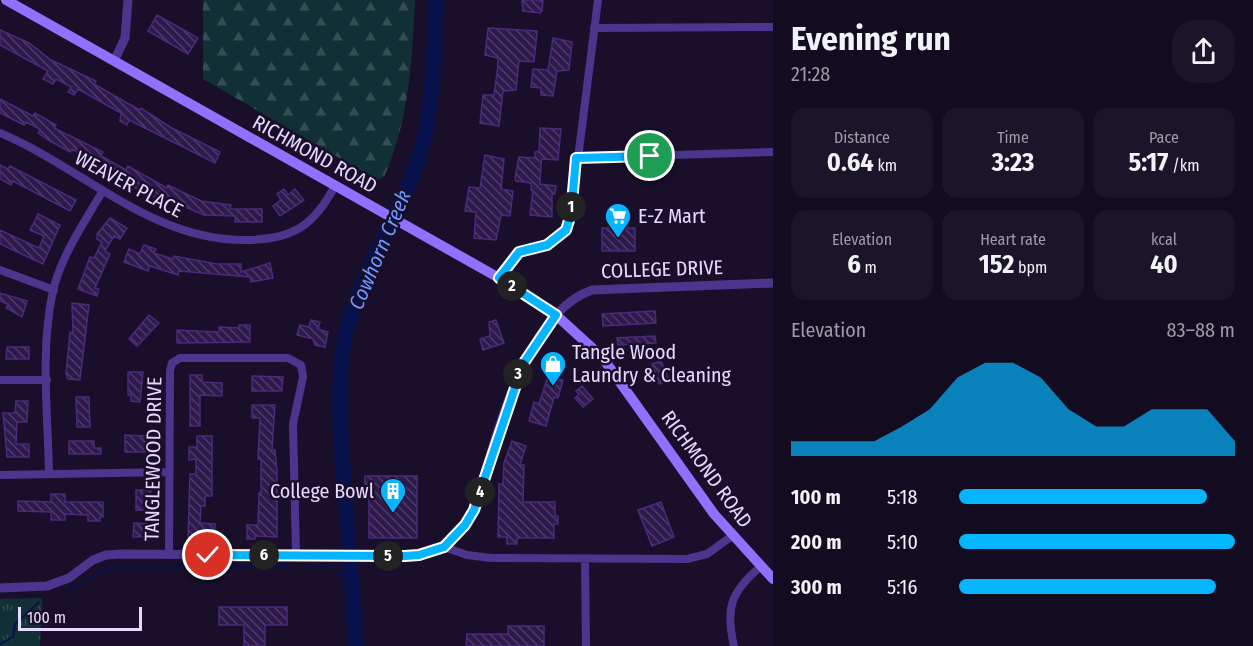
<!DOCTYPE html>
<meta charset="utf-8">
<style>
:root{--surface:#130b20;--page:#1c1429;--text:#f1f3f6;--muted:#9d9ba5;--accent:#05b5ff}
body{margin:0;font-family:"Fira Sans Condensed",sans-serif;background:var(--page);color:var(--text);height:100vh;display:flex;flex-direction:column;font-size:22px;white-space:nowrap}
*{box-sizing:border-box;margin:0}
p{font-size:20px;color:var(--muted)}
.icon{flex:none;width:33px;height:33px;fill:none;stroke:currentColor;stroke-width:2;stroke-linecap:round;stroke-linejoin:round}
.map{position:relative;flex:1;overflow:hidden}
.side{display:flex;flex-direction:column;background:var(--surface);width:480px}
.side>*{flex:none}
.scale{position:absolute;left:18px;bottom:15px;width:124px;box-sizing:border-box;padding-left:6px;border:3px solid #e5d9ff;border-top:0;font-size:16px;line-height:21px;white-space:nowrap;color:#e5d9ff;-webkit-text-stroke:4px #190f2b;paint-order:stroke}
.pin{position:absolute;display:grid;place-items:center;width:51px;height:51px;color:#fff;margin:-26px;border:3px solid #fff;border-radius:50%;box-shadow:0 2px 6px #0007}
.km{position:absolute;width:30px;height:30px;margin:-15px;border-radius:50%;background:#222;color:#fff;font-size:16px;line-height:30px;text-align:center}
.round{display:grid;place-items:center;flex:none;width:63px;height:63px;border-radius:24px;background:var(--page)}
.headline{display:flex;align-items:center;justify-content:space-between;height:102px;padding:0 18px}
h1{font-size:33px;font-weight:700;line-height:45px}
.metrics{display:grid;grid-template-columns:repeat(3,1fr);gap:9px;height:102px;padding:6px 18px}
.metrics div{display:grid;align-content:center;border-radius:15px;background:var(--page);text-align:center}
.metrics b{font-size:26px;font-weight:700}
.metrics small{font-size:16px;font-weight:400}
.metrics p{font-size:16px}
.chart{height:168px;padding:12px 18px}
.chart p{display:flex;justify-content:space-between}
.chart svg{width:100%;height:108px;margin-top:6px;fill:var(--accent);opacity:.7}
ul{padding:0 18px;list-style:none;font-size:20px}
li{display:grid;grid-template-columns:96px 72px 1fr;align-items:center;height:45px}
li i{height:15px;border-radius:8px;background:var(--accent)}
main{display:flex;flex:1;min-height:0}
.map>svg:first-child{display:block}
</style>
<main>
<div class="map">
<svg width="773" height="646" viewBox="0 0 773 646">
<defs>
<pattern id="grass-tufts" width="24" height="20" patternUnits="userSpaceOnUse" patternTransform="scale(1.5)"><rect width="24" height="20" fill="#113035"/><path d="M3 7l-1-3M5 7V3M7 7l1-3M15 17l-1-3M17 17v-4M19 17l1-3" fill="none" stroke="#344d53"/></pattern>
<pattern id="forest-firs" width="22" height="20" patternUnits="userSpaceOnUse" patternTransform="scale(1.5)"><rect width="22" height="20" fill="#113035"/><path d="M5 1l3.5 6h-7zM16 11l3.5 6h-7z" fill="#344d53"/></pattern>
<pattern id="building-back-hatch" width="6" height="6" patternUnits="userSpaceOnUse" patternTransform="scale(1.5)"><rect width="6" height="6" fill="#2e194d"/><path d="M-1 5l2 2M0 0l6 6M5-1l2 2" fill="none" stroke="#4c3a68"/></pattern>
</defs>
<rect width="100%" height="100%" fill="#190f2b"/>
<path fill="url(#grass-tufts)" d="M 42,598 L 40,646 L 0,646 L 0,599 Z"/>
<path fill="url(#forest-firs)" d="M 203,0 L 415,0 C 412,61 409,121 384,177 L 377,180 L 203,79 Z"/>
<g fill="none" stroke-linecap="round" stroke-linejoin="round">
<path stroke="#07124c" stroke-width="2" d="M 215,566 L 292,566
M 307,567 L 331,567 L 352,585
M 61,595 L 102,572 L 118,568 L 202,565
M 0,644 L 13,637 L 15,624 L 39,602"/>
<path stroke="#07124c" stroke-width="15" d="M 356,646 C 352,595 349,543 345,492 C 341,440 335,389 345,338 C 358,272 401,217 420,153 C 435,105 433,51 436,0"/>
</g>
<path fill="url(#building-back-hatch)" stroke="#4a2a7b" stroke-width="1.5" d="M 522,0 L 543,0 L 542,11 L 540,13 L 523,11 Z
M 157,15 L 198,38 L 188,54 L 148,31 Z
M 488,28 L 537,31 L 537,33 L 534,62 L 519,61 L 516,90 L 503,91 L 499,126 L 480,123 L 483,95 L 494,95 L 498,65 L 498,58 L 485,55 Z
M 0,30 L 29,43 L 51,60 L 96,81 L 94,84 L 127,103 L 140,110 L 141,108 L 170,127 L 220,152 L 215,163 L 129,120 L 127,125 L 120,121 L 121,113 L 78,89 L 74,95 L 68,92 L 71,87 L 56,79 L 53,84 L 43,79 L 48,71 L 0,45 Z
M 553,38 L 572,42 L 569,70 L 557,71 L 553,96 L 541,95 L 541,88 L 531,87 L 533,69 L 548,70 Z
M 0,99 L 33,116 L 35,113 L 56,125 L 54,128 L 103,152 L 101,156 L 126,170 L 128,166 L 167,188 L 168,185 L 201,201 L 231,205 L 230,209 L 262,209 L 262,222 L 235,222 L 235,216 L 204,215 L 169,200 L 168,203 L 142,192 L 132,186 L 134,183 L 120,175 L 118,178 L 85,160 L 87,157 L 72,149 L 70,152 L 50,141 L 38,133 L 40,129 L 26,122 L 24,125 L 0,113 Z
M 540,128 L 561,129 L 558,160 L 542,159 L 541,165 L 540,184 L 556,186 L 555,194 L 552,194 L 552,217 L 530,215 L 533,191 L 531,190 L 531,183 L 516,181 L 515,178 L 519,157 L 535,158 L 535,152 L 539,151 Z
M 485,155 L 504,159 L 501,189 L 513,191 L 510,216 L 501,215 L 496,240 L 474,238 L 476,212 L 465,211 L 469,187 L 480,188 Z
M 0,165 L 8,169 L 10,166 L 76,200 L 70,211 L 13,181 L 11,185 L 0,179 Z
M 284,189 L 288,195 L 295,189 L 304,200 L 280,216 L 273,206 L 281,200 L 277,194 Z
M 38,214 L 60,225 L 43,264 L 0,244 L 0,230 L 39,248 L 44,236 L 30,230 Z
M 110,218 L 127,228 L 120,239 L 114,236 L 105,251 L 110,254 L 95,288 L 99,289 L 97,296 L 78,289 L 90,257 L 94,258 L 102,242 L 97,239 L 97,234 Z
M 602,228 L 635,228 L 635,251 L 602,251 Z
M 144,245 L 156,249 L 154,253 L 173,259 L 174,256 L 217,264 L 241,264 L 241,272 L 270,263 L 273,278 L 251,282 L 250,277 L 179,271 L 178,275 L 150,266 L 148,271 L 124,262 L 129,249 L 140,254 Z
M 0,293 L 27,301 L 22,317 L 6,308 L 8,304 L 0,301 Z
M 72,303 L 89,305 L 80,380 L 68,379 L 66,374 L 70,332 L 73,333 Z
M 655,311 L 656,323 L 603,326 L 602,314 Z
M 149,315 L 159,323 L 137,346 L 129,339 Z
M 311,320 L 320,322 L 318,329 L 328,332 L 325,347 L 315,345 L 313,339 L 297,335 L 300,325 L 309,327 Z
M 496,320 L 504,343 L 483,350 L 480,339 L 490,336 L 489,322 Z
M 239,325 L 250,325 L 250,342 L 177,343 L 177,330 L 219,332 L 219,327 L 239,328 Z
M 655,336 L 656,343 L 618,345 L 617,338 Z
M 7,347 L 29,347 L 29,359 L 6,359 Z
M 661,361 L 669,380 L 659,384 L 652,364 Z
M 128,372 L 143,372 L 140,402 L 131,401 L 131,395 L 128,395 Z
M 190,375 L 202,375 L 202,382 L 222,383 L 222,396 L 200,395 L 200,426 L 190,426 Z
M 252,376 L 283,377 L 282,391 L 252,391 Z
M 548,376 L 563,380 L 558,398 L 554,397 L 546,426 L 529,421 L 534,402 L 539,404 Z
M 582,386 L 593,399 L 583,407 L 575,398 L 579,394 L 576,391 Z
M 76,397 L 89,397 L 90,427 L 77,427 Z
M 16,401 L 28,401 L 27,422 L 17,422 L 16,444 L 29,444 L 29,457 L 7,457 L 3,413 L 15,413 Z
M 252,405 L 275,405 L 272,450 L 275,450 L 277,471 L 277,537 L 255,536 L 255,539 L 247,539 L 247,525 L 258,525 L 259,493 L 261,493 L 261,459 L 258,459 L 260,418 L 252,418 Z
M 125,435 L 145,436 L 146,452 L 125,452 Z
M 197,436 L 212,436 L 212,496 L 205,496 L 205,506 L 201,506 L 200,523 L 215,524 L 215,537 L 188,537 L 190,474 L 196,474 L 196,459 L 189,460 L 189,447 L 197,447 Z
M 69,441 L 94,441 L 94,448 L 101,448 L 101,454 L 69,454 Z
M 512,441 L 526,446 L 520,465 L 524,465 L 523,502 L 555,502 L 555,516 L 558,516 L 558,524 L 554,524 L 554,538 L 517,538 L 517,544 L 507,544 L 507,537 L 498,537 L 499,484 L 503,484 L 504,463 Z
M 365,476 L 417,476 L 417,538 L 369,538 L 369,489 L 365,489 Z
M 136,490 L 151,490 L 151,511 L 136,510 Z
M 51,494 L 65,494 L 65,502 L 103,502 L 103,517 L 100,517 L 100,521 L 88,521 L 88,515 L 65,514 L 65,520 L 51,520 L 51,512 L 18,511 L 18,501 L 51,502 Z
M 661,502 L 674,537 L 652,546 L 638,510 Z
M 134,523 L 151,524 L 151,526 L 155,527 L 155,536 L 133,537 Z
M 219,607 L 287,607 L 287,625 L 265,625 L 265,646 L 244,646 L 244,625 L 219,625 Z
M 508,626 L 544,626 L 544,646 L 466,646 L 467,634 L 508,634 Z"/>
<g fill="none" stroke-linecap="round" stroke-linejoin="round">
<path stroke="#4b368d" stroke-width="8" d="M 594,28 L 773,27
M 0,133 C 84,168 152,242 248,240 C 294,239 314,225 335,186
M 576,158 L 773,152
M 0,270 L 54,290
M 499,278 C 505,269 511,256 521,252 C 548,239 560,249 571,214 L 598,0
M 0,380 L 47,380
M 49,474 C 48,415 40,349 53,291 C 61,256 84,223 102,192
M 0,475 L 169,472
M 444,547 L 467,555 L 491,558 L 687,559 L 707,554 L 732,536
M 169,555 L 170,371 L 172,363 L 180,358 L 288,358 L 301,365 L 303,377 L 293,424 L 296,555
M 585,559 L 586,646
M 734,646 C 725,608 731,592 760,567"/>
<path stroke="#4b368d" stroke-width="9" d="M 114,61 L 125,38 L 128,0
M 0,588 L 47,586 L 69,578 L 93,560 L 106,555 L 121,554 L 405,556 C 443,554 455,541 474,510 C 494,447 522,314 592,290 L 773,283"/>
<path stroke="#8f70ff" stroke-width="10" d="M 6,0 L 499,278 L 556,315 L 602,357 L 714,514 L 773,579"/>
</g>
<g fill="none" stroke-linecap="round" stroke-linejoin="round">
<g stroke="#fff" stroke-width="12">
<path id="route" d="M 208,555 L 405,556 L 419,555 L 444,547 L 465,525 L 474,510 L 523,364 L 556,315 L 499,278 L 519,252 L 547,245 L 566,230 L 571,214 L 576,158 L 650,156"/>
</g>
<use href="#route" stroke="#05b5ff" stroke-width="8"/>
</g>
<defs>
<g id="supermarket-pin" transform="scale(1.35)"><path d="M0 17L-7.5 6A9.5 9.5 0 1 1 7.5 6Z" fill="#05b5ff" stroke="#190f2b"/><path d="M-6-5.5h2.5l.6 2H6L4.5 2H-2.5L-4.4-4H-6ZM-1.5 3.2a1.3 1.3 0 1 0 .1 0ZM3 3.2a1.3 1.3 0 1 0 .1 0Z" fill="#fff"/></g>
<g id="shop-pin" transform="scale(1.35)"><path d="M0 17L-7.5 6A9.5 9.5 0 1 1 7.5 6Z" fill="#05b5ff" stroke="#190f2b"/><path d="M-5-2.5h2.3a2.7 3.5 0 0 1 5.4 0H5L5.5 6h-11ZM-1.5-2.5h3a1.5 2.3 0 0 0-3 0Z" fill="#fff"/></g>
<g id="building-pin" transform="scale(1.35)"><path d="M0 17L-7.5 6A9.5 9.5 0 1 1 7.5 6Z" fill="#05b5ff" stroke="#190f2b"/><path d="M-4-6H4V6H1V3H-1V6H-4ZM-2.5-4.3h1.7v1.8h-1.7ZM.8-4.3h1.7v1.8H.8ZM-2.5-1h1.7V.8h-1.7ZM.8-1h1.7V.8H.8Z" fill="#fff"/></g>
</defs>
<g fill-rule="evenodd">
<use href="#supermarket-pin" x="618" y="216"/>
<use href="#shop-pin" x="553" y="364"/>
<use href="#building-pin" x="393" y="491"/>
</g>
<g text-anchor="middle" stroke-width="5" stroke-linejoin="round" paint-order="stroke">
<g font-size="20" fill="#e5d9ff" stroke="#190f2b">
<text transform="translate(315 154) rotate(29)" y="7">RICHMOND ROAD</text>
<text transform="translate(129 184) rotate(28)" y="7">WEAVER PLACE</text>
<text transform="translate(662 269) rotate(-2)" y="7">COLLEGE DRIVE</text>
<text transform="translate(153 459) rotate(-89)" y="7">TANGLEWOOD DRIVE</text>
<text transform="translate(707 469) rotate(54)" y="7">RICHMOND ROAD</text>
</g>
<g font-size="20" fill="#e5d9ff" stroke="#190f2b" text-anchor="start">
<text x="638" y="223">E-Z Mart</text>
<text x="572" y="359">Tangle Wood<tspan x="572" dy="23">Laundry &amp; Cleaning</tspan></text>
<text x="374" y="498" text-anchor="end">College Bowl</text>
</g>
<g font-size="21" font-style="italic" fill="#679bff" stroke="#190f2b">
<text transform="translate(380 250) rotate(-67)" y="7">Cowhorn Creek</text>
</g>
</g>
</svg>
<div class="scale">100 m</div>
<div class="pin" style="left:650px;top:156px;background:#1e9e55"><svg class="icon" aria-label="arrive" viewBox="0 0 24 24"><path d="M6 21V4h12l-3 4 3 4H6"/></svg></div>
<div class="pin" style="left:208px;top:555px;background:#d93025"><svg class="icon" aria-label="check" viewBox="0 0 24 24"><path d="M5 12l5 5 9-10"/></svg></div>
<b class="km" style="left:571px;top:207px">1</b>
<b class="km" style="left:512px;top:286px">2</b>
<b class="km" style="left:518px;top:374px">3</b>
<b class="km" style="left:480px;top:492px">4</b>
<b class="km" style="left:388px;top:556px">5</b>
<b class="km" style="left:264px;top:555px">6</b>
</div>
<section class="side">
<div class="headline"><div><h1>Evening run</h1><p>21:28</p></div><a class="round"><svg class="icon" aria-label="share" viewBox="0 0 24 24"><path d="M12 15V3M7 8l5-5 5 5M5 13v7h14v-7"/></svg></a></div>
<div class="metrics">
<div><p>Distance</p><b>0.64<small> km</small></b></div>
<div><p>Time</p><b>3:23</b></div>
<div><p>Pace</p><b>5:17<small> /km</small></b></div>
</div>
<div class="metrics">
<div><p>Elevation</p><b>6<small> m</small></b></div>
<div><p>Heart rate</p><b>152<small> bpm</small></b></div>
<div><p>kcal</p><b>40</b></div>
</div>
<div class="chart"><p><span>Elevation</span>83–88 m</p>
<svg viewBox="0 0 160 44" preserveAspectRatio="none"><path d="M0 44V38L10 38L20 38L30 38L40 32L50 25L60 12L70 6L80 6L90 12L100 25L110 32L120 32L130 25L140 25L150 25L160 38V44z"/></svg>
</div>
<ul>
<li><b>100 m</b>5:18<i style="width:90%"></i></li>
<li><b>200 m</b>5:10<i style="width:100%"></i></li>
<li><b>300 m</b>5:16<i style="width:93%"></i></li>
</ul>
</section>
</main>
